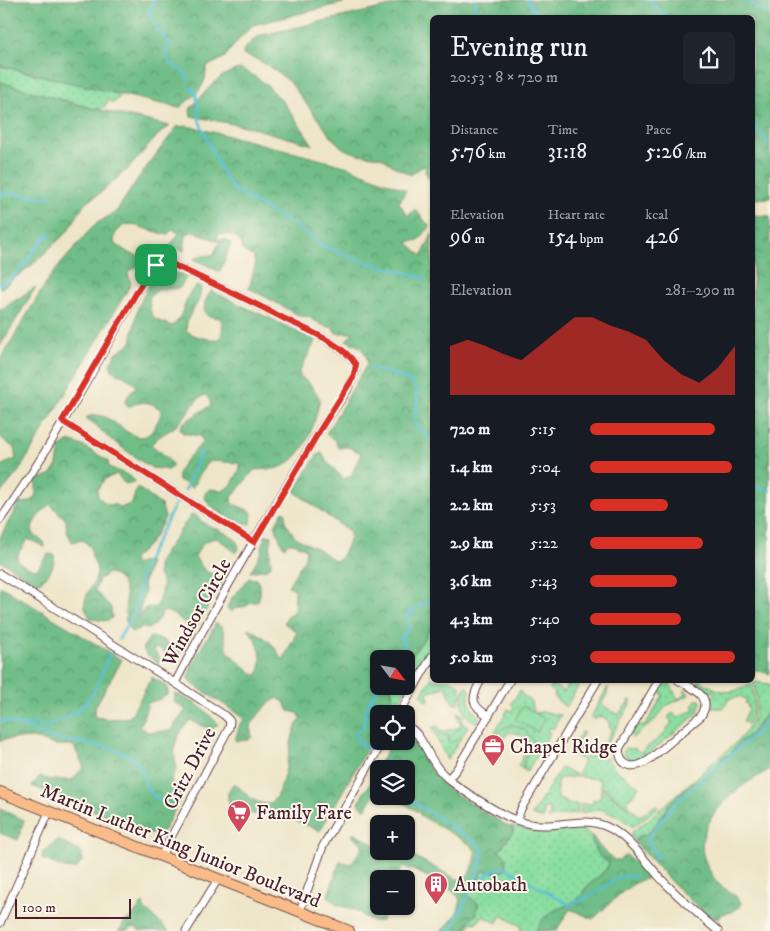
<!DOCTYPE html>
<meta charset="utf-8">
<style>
:root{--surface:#171b24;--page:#20242c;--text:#f1f3f6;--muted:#9ea1a6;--accent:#d93025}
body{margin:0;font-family:"IM FELL DW Pica",serif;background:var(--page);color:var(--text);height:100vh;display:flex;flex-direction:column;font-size:19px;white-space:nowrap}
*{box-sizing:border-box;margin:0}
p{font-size:16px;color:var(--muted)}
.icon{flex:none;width:28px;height:28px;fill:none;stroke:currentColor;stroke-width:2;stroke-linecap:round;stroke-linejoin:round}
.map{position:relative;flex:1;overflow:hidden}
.drawer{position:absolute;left:430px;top:15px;width:325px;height:668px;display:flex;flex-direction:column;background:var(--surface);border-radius:8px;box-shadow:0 1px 4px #0004}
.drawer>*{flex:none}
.needle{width:32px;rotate:121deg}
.buttons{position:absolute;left:370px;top:650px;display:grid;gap:10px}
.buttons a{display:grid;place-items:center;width:45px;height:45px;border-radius:8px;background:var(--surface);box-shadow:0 1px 4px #0004;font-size:25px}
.scale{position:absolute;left:15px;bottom:12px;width:116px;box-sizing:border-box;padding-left:5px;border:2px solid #4a1f2b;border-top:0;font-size:14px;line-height:18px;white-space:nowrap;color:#4a1f2b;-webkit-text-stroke:4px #fbf7ec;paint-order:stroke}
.pin{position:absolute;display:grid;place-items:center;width:42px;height:42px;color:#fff;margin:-21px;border-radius:10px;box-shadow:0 2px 8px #0006}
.round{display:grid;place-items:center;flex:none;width:52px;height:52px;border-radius:8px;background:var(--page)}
.head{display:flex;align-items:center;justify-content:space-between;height:85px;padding:0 20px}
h1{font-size:28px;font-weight:600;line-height:38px}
.figures{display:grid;grid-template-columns:repeat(3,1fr);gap:8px;height:85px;padding:5px 20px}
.figures div{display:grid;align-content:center}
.figures b{font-size:21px;font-weight:600}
.figures small{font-size:14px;font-weight:400}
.figures p{font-size:14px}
.chart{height:140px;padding:10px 20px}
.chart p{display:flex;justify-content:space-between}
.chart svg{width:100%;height:90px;margin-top:5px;fill:var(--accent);opacity:.7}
ul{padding:0 20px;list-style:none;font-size:16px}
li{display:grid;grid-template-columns:80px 60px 1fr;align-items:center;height:38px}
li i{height:12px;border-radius:6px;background:var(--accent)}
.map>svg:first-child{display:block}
</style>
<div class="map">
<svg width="770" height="931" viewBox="0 0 770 931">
<defs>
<pattern id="grass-dots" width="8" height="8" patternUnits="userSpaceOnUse" patternTransform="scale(1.25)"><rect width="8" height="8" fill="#8adea1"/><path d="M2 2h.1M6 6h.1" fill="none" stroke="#79be8b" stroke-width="1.8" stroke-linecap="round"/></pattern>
<pattern id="forest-crowns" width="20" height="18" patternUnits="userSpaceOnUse" patternTransform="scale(1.25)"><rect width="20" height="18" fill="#6fbd87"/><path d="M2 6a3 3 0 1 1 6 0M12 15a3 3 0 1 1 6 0" fill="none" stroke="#5d996f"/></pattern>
<pattern id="garden-furrows" width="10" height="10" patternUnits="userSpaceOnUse" patternTransform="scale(1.25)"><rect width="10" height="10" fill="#8adea1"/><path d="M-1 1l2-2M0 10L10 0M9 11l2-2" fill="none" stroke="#79be8b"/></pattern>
</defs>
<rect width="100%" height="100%" fill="#fbf7ec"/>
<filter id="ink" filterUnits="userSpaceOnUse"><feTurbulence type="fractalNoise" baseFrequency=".02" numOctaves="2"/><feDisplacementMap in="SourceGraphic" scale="10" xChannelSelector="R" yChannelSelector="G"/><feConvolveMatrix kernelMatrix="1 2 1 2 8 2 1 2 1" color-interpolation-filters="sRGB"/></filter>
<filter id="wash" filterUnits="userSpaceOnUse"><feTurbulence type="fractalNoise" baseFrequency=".0096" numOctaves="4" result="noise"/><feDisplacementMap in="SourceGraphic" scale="20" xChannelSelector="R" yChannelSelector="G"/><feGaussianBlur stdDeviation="1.12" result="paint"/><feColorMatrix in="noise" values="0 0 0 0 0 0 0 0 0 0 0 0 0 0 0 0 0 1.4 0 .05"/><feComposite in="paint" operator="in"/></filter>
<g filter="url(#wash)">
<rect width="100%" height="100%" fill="#eee5c8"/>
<path fill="url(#grass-dots)" stroke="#6a7e66" d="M 0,66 L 122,94 L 114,103 L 107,100 L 107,105 L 98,110 L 0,82 Z
M 432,626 L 432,646 L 400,699 L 395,703 L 393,702 L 391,686 L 406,686 L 406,660 C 418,651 423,638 432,626 Z
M 432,677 L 432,680 L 451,680 L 461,686 L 459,690 L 461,691 L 459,702 L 456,704 L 453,703 L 446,686 L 427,693 L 429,700 L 426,701 L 421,695 Z
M 571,680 L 582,680 L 566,707 L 556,699 L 554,693 L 550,689 L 552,685 L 564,692 Z
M 699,680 C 721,693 729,696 751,684 C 756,698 756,711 748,724 L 743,721 L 749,709 L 747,707 L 748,705 L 745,703 L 747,700 L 739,696 L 738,698 L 735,697 L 733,699 L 730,698 L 723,708 L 712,708 L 711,697 L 715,694 L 713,691 L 709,692 L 698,684 Z
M 668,681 L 678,699 L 686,694 L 684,690 L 688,692 L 689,695 L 666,706 L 653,722 L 632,738 L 631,734 L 637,724 L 645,726 L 663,695 L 658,691 L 664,682 Z
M 753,682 L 770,684 L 770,708 L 767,713 L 753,729 L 752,733 L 736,746 L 730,754 L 723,757 L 714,769 L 710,772 L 706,768 C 734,744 768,724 753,682 Z
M 466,686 L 470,689 C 468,702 469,707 479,717 L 478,723 C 462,718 458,700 466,686 Z
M 608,687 L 607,694 L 601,704 L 618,715 L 630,700 L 632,701 L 607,743 L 605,742 L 612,729 L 609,727 L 610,725 L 608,723 L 609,721 L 601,716 L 599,718 L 596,717 L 595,720 L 591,717 Z
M 520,690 L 522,695 L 530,700 L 534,711 L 533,712 L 523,706 L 516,719 L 545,719 L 535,713 C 550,709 548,715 561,715 L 553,729 L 549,727 L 547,731 L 550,733 L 527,772 L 524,770 L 524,760 L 533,742 L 511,725 L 502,729 L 494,736 L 493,735 L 508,709 L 512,711 L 514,707 L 511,704 Z
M 696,700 L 700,700 L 701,703 L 697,714 L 641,760 L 633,762 L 626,757 L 623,753 L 625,748 L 636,749 L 640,753 L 663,735 L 672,722 L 669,719 L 669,716 L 673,713 L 677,718 L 695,709 L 693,705 Z
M 434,727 L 441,736 L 449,734 L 448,742 L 461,738 L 447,760 L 432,728 Z
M 582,731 L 583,734 L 577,745 L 582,751 L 580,753 L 588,758 L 594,754 L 596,756 L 604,744 L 607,746 L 607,753 L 603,754 L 604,759 L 608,758 C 613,773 625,774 634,784 L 638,784 L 639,787 L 635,791 L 636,792 L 627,801 L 632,809 L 640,816 L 656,805 L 658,807 L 633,827 L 618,816 L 600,809 L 581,813 L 581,804 L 593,804 L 593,800 L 600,799 L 601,789 L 603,789 L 630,809 L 606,789 L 601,788 L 600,779 L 582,777 L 578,774 L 584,761 L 572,754 L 571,755 L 569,754 Z
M 561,768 L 578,776 L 558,779 L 557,785 L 558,799 L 566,800 L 566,804 L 578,804 L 578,813 L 548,818 L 550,815 L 550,808 L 543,808 L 544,818 L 537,817 L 532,815 Z
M 705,770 L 708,774 L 698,781 L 692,782 L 669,804 L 664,814 L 660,817 L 658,822 L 646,835 L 637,837 L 635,842 L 631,837 L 633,831 L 643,824 Z
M 510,826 L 539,832 L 581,828 L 593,837 C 589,847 601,858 609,863 C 606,874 592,880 585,889 C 583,892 582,896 579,898 C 563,911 545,908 536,931 L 520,931 L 522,927 L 501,915 L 497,923 L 483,916 L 477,923 L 472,922 L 466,931 C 467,922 470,918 477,914 L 478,903 L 470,898 L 467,893 L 475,885 L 483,870 L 497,873 L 499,852 L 514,830 Z"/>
<path fill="url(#forest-crowns)" stroke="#5c6e59" d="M 0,0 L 355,0 L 253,25 L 239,39 L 224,58 L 206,67 C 207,89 194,95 179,108 L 0,66 Z
M 417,0 L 770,0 L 770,198 L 753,199 L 752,18 L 432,18 L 432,178 L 428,177 L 425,172 L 426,166 L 423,166 L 411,175 L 395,167 L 381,157 L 358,154 L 344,149 L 333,139 L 289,81 L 267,65 L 254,58 L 243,55 L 244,49 L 258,36 Z
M 240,69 C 276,83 292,115 313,145 L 249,127 L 191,116 L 190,109 C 205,93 218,73 240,69 Z
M 0,82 L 83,106 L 170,126 L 159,134 L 129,168 L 99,194 L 86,202 L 67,232 L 32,265 L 0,289 Z
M 187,126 L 238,138 L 345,166 L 406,190 L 399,203 L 408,216 L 415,209 L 430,227 L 419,240 L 407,242 L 422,256 L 432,234 L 432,626 C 423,638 418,651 406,660 L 406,659 L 379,659 L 379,686 L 391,686 L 393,702 L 387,714 L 379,714 L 379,728 L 320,831 C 306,825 294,819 279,816 C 263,814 248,815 232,810 C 227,798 225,794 234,783 C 244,791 251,802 265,804 C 284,807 289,742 295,729 C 296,725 299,722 301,718 L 298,713 L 289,711 L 284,702 L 278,698 C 265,704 258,715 250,727 L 252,737 L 248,740 L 236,741 L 235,740 L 240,724 L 244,720 C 240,711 198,691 188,679 C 191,659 207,641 216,623 L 222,627 C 225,634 225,644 228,651 C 229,654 252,673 255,675 L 258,675 C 265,654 259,645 248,628 C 253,629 269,641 273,645 C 277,649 279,655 283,660 L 297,632 L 284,623 L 288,615 L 294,612 L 295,589 L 288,586 L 305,558 L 306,549 L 294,543 L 288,543 L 285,547 L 282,545 L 275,525 L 283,511 L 286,513 L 285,522 L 296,538 L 318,549 L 335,561 L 339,560 C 344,553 351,540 350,532 L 295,492 L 297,487 L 317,455 L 322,453 L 326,461 L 344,479 L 351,476 L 361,453 L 348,447 L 338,448 L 336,441 L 326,434 L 367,364 C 368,350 357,345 346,340 L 354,333 L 336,333 L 332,327 C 319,328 314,315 300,316 L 249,288 L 255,266 L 254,257 L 242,250 L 242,244 L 233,235 L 220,234 L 217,238 L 220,240 L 225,239 L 231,243 L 220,272 L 194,259 L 199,256 L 213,255 L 220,242 L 194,231 L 186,234 L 184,251 L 170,245 L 179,234 L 173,229 L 167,235 L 130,224 L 124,225 L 115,234 L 114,243 L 129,253 L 140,257 L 137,267 L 128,272 L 131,284 L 19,471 L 0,494 L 0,469 L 2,465 L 16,459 L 14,448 L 0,437 L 0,360 L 49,278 L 94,225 L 116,212 L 139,177 L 177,127 Z
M 753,215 L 770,216 L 769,674 L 752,669 Z
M 163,272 L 182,274 L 186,278 L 180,288 L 157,290 L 149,298 C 151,320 152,318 172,326 C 186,317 183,295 196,286 L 201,287 C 201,308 187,309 186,330 C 193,337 209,340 219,339 C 223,332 224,324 220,318 L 208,316 L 204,312 L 205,301 L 211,291 L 316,340 L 299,372 L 301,377 L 310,384 L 320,399 C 314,425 306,459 278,468 C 271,470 262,469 254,470 L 232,497 L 231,503 L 252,512 L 251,524 L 234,523 L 211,507 L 204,497 L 206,492 L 211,489 L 223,491 L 232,484 L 240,469 L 239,463 L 211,461 L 206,464 L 192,488 L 183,482 L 178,481 C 175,466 195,453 203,441 L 200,436 L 183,433 L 180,428 L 183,423 L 211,405 L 209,399 L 205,395 C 192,400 187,417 177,425 C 169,432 157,436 151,445 L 161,452 L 173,465 L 169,470 L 152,468 L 142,462 L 105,435 L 96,425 L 86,418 C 111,402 135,458 154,428 C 157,422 161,418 161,410 C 150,400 140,401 128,407 L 125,402 L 128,396 L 136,386 L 132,381 L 112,370 L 110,364 L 116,353 L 131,343 L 138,307 L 153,278 Z
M 36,287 L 0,346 L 0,310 Z
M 70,441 L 85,447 L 108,461 L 109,467 L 130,476 L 135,481 L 130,484 L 124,483 L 117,474 L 105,479 L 97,490 L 98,496 L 106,504 L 116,505 L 121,508 L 132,503 L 137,487 L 161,505 L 165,517 C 156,536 150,545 133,559 L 135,565 L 145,561 L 150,562 L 143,585 L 145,591 L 137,619 L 145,608 L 157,607 L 163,585 L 158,574 L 158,562 L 191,515 L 195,515 C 198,517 201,521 204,523 C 216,531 238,533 239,549 L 235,553 L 227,545 L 216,538 C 204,540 200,546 195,557 C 208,575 206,575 228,572 L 178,659 L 172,659 L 159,648 L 153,649 L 160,659 L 158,664 L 145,653 L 143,647 L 150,637 L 161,639 L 175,649 L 187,637 L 190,632 C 187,623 173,612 164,611 L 153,626 L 148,629 L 142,627 L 132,633 C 130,629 127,626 126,622 C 123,603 133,583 109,573 L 99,579 L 95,591 L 111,607 L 112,618 C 105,623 99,620 90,618 C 89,615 86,611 85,607 C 82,595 98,583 97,570 C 96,562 91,561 91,548 L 83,540 L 72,542 L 67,532 L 66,520 L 50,504 C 44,510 27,525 34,534 C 36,537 41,540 44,542 L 45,547 L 28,539 L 18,554 L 17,560 C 23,566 29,569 37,569 L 48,554 L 54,555 C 56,566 47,579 37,583 C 24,578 13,567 0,561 L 0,537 L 19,503 C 36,504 38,494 35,480 L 51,475 L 57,465 L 60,447 Z
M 265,535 L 272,536 L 270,549 L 271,566 L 266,569 L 250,572 L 261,553 Z
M 249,578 L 256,579 C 261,586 262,594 257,602 L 251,602 L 247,606 L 235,608 L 232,612 L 227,608 L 231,599 Z
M 0,586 L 122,660 L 96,705 L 94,717 L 111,719 L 130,717 L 152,677 L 167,686 L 168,694 L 160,699 L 148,703 L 140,727 L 148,732 L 170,731 L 186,710 L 174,702 L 175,694 C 194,700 205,710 218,724 L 211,730 L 190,720 C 176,738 171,745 177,768 L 172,777 L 171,786 L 181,782 L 186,788 L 164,830 L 157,836 L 32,786 L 40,776 L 51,780 L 72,780 L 84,767 L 73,745 L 55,745 L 33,738 L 4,739 L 0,742 Z
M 770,708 L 770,769 C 763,774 754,778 747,783 C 723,799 691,832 706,863 C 709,870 715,881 721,886 C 729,892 736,894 741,903 L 740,907 L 731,912 L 722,914 L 719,919 L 709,917 L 698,907 L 671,882 L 635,842 C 637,835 640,836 646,835 L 658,822 L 660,817 L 664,814 L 669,804 L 692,782 L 698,781 L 714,769 L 723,757 L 730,754 L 739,742 L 752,733 Z
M 406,734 C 419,741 422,757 430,769 C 435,777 442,784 449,790 L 514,830 L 499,852 L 506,856 L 506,870 L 497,873 L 483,871 L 475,885 L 467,893 L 470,898 L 478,903 C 481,918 468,915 465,931 L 441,931 C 449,924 460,913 460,901 C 459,889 413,870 403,866 L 396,879 L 379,879 L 379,906 L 386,906 L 382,921 L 372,922 L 357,911 L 336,904 L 328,896 L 340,861 L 351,864 L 362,848 L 362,843 L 352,836 L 354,833 L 374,844 L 379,845 L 379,851 L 404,851 L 456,879 C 469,880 476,864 476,852 L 471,845 L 420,815 L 420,813 L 391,796 L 406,796 L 406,769 L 379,769 L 379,789 L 377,789 L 365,810 L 359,803 L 364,792 L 377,775 L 378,766 L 393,741 L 406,741 Z
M 0,809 L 24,820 L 18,840 L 0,833 Z
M 593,837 L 599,846 L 614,860 L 619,860 L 626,855 L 628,856 L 647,875 L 647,879 C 632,879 605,909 593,919 L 570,909 L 556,931 L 536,931 C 545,908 562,911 579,898 C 582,896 583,892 585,889 C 592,880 606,874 609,863 C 600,858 595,850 591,840 Z
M 58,840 L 81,852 L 83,860 L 76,869 L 64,868 L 42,859 L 43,852 Z
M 143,903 L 144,908 L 169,931 L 140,931 L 135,927 L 126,931 L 118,931 L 121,929 L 124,922 L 131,918 Z"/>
<path fill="url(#garden-furrows)" stroke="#6a7e66" d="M 457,712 L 463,715 L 462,722 L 464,725 L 468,726 L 461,738 L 449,743 L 449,734 L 441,736 L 434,727 L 438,726 L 441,732 L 457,728 L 461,726 Z
M 511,725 L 523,728 L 533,740 L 533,744 L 524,760 L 524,770 L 518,766 L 529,745 C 526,736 518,731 508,733 L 496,751 L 493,748 L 494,742 L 497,744 L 500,739 L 495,736 L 502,729 Z"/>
<path fill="#8adea1" stroke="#6a7e66" d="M 523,706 L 545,719 L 537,732 L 515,719 Z"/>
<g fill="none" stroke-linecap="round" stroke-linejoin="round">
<path stroke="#5ac0d7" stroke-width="2.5" d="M 155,0 L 148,12 L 160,33 L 169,43 L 166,49 L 169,62 L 185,73 L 188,80
M 476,0 L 475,10 L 481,18
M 527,0 L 539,18
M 650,0 L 654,7 L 670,18
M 744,0 L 770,15
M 191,88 L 196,93 L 200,123 L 220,168 L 232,188 L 252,201 L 293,224 L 321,245 L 362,261 L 425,278
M 752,124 L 768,143
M 0,197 L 5,192 L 25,196 L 50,197
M 0,284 C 20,275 24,264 36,248 C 40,242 45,238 50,233
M 371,369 L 384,371 L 410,381 L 417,389 L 417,406 L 414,419 L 416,426 L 432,440
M 752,486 L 770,490
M 185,490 L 201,452
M 119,639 L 137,608 L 141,572 L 177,501
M 387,659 L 405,647 L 405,644 L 401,640 L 401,638 L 410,626 L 407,615 L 409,611 L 413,614 L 416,608 L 429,601 L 432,603
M 0,720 L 23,726 L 36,724 L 45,728 C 54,723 64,719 73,713 C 94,701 102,674 110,653
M 23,726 C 57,748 104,736 136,761 C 144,768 143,780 148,789 C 151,793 156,797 159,800
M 368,749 L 357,740 L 355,733 L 364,726 C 363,710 371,699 379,686
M 384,760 L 393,769
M 405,796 L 478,844 L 483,849 C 483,865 460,916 450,931
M 653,859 L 658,857 L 647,839 L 673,805 L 759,730 L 770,715
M 470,888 L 496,868 L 506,868 L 570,905 L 594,894 L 619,877 L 635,876"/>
</g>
</g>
<g filter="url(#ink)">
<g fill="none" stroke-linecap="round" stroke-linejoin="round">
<g stroke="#633d43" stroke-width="9">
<path id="minor" d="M 62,421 L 254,542
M 0,520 C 54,444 99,359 145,278 L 151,269 L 161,262 L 174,265 C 211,283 249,300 285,319 C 307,330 344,344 356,365 C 355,386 330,413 319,431 C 270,514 219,597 175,683
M 0,574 L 175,683 L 224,715 L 230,721 L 229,728 L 161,856
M 481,680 C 471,698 470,705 489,716
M 659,680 L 619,749 C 620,769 635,769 649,760 L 701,716 C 714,696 693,689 678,680
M 399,714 L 432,656
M 406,725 C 422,734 425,750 435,764 C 444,778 458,787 472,796 C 493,809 516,825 541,825 C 563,826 583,817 605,826 C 628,835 648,865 665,883 C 682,900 700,916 718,931
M 448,779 L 456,770 L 510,680
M 517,820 L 521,809 L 598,680
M 300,911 L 323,846 L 383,741
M 0,923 L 49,812
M 186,931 L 218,879"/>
</g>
<g stroke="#633d43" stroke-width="12">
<path id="primary" d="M 0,792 L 349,931"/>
</g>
<use href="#minor" stroke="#fff" stroke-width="7"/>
<use href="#primary" stroke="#f9bc89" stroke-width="10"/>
</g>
</g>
<g fill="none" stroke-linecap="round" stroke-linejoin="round" filter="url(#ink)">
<g stroke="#fff" stroke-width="10">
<path id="route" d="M 161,262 L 174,265 C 211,283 249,300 285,319 C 307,330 344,344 356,365 L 353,378 L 320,430 L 254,542 L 62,421 L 145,278 L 151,269 Z"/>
</g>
<use href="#route" stroke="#d93025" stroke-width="6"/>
</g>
<defs>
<g id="office-pin" transform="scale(1.25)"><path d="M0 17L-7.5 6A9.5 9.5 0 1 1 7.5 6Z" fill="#d1495b" stroke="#fbf7ec"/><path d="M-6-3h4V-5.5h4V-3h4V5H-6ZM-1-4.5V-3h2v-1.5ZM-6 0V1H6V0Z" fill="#fff"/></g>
<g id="supermarket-pin" transform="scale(1.25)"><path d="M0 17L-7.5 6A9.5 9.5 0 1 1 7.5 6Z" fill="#d1495b" stroke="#fbf7ec"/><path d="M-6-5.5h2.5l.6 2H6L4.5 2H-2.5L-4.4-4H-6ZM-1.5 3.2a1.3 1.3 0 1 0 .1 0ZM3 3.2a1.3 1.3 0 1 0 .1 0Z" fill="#fff"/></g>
<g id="building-pin" transform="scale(1.25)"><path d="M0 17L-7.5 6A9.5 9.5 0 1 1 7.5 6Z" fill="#d1495b" stroke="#fbf7ec"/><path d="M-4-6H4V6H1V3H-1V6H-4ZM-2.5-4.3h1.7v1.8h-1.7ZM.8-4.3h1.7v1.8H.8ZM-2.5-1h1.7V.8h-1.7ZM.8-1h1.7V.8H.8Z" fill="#fff"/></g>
</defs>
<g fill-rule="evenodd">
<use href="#office-pin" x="493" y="746"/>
<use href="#supermarket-pin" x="239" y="812"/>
<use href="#building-pin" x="436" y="884"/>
</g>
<g text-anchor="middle" stroke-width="4" stroke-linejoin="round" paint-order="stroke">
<g font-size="20" fill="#4a1f2b" stroke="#fbf7ec">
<text transform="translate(196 612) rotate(-61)" y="7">Windsor Circle</text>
<text transform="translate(189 768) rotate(-62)" y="7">Critz Drive</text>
<text transform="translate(181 845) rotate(22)" y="7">Martin Luther King Junior Boulevard</text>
</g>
<g font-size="20" fill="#4a1f2b" stroke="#fbf7ec" text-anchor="start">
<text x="510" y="753">Chapel Ridge</text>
<text x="256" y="819">Family Fare</text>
<text x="454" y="891">Autobath</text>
</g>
</g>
</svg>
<div class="buttons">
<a><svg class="needle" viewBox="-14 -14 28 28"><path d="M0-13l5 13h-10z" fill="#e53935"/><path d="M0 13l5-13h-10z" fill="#9ea1a6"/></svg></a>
<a><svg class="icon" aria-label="locate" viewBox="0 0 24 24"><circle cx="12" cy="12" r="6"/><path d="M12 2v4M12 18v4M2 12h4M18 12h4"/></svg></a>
<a><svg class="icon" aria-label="layers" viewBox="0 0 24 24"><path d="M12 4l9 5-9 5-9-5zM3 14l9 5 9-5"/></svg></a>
<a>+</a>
<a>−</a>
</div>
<div class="scale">100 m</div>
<div class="pin" style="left:156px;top:265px;background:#1e9e55"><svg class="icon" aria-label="arrive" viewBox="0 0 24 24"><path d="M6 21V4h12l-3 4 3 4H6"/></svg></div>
<section class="drawer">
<div class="head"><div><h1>Evening run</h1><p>20:53 · 8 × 720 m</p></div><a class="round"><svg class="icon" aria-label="share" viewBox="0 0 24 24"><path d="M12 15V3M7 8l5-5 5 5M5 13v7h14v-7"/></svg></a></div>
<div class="figures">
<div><p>Distance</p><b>5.76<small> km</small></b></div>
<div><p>Time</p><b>31:18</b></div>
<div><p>Pace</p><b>5:26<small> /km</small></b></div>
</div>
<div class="figures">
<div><p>Elevation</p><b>96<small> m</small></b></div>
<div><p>Heart rate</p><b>154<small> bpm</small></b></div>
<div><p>kcal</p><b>426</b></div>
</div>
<div class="chart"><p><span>Elevation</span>281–290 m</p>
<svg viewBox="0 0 160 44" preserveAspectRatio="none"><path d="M0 44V20L10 17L20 20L30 24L40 27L50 20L60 13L70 6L80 6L90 10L100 13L110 17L120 27L130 34L140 38L150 31L160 20V44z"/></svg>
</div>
<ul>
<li><b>720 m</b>5:15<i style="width:86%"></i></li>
<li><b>1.4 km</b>5:04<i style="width:98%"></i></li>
<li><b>2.2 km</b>5:53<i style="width:54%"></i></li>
<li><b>2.9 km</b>5:22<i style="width:78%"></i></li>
<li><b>3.6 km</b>5:43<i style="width:60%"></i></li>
<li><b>4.3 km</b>5:40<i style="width:63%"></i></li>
<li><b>5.0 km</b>5:03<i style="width:100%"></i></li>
</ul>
</section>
</div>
